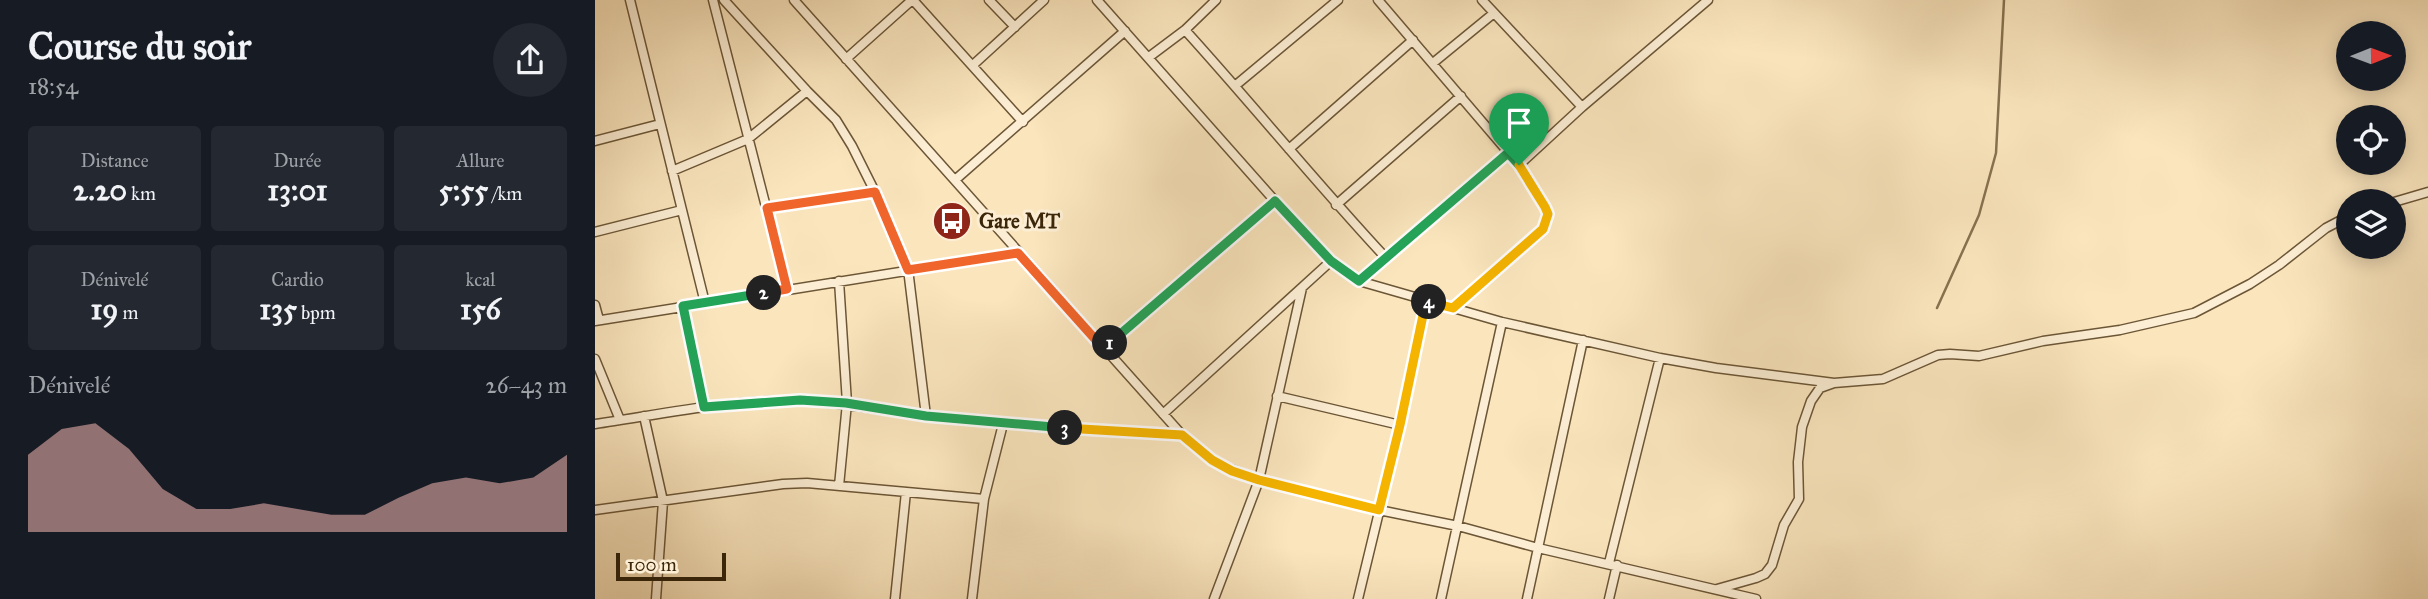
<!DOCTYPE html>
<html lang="fr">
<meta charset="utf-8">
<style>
:root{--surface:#171b24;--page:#242831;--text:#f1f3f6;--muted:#9ea1a6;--accent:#c59692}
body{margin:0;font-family:"IM FELL Great Primer",serif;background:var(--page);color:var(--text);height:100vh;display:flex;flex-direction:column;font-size:26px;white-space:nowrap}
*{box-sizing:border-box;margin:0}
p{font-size:23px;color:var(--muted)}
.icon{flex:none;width:38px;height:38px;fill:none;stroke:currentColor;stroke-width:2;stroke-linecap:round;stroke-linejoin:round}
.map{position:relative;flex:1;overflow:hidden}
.panel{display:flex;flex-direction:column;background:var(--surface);width:595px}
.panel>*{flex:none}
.needle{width:46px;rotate:89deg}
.controls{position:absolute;left:1741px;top:21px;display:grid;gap:14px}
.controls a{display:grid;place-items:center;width:70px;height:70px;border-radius:50%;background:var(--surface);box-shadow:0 4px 18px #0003;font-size:35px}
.scale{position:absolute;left:21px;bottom:18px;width:110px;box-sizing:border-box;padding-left:7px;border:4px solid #3c2609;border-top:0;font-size:19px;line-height:24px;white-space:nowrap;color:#3c2609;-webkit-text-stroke:5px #fceed4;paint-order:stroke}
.pin{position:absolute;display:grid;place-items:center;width:60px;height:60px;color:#fff;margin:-72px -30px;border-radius:50% 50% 50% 0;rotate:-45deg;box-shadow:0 0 7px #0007}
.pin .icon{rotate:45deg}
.km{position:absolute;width:35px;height:35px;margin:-18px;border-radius:50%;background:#222;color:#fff;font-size:19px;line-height:35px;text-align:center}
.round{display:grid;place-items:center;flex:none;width:74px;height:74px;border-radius:37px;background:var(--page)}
.summary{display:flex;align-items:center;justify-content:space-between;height:119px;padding:0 28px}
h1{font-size:38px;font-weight:700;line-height:52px}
.metrics{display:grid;grid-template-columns:repeat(3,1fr);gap:10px;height:119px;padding:7px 28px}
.metrics div{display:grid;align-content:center;border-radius:7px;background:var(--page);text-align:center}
.metrics b{font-size:30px;font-weight:700}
.metrics small{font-size:19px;font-weight:400}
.metrics p{font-size:19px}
.chart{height:196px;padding:14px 28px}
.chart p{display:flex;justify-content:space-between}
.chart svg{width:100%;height:126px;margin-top:7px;fill:var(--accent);opacity:.7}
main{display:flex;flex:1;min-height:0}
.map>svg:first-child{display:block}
</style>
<main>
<section class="panel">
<div class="summary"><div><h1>Course du soir</h1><p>18:54</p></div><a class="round"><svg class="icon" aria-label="share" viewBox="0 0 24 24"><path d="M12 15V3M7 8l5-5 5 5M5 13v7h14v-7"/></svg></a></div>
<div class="metrics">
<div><p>Distance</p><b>2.20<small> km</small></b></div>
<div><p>Durée</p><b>13:01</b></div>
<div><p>Allure</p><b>5:55<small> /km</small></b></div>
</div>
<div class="metrics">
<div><p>Dénivelé</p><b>19<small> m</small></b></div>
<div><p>Cardio</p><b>135<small> bpm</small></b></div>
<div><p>kcal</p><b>156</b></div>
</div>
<div class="chart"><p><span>Dénivelé</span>26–43 m</p>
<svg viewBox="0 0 160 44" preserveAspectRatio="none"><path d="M0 44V17L10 8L20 6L30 15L40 29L50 36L60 36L70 34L80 36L90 38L100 38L110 32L120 27L130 25L140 27L150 25L160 17V44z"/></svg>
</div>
</section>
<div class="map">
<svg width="1833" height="599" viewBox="0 0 1833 599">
<rect width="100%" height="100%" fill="#fae5bd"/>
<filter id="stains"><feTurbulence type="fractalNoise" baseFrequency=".00286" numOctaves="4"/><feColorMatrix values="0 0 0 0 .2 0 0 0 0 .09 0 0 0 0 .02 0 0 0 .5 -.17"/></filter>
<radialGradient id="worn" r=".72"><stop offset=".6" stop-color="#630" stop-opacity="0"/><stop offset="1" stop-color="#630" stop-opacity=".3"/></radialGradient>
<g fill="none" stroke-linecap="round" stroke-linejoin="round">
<path stroke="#877250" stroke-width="2.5" d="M 1342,308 L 1384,215 L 1401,153 L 1409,0"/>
<g stroke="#6c5636" stroke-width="11">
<path id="minor" d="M 35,0 L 110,303
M 118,0 L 192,289
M 129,0 L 212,91 L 241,120 L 257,146 L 280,192 L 313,269 L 331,416
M 199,0 L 587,435 L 607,453 L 628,466 L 664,480 L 784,510 L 863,526 L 943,548 L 1161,599
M 318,0 L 428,122
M 394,0 L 420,27
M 502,0 L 680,201 L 736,261 L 764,281 L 907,322 L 1065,358 L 1121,368 L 1239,383
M 783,0 L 924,165 L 951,207 L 952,214 L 948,229 L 858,308
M 887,0 L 987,107
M 590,30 C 658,105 722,184 791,258
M 554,57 L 590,30 L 621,0
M 251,59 L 317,0
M 838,63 L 899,13
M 378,65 L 449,0
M 641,85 L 743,0
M 0,141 L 65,124
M 694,149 L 818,40
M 924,165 L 987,107 L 1113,0
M 77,171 L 153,139 L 212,91
M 360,180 L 530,31
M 1799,202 L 1833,192
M 741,205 L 866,96
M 172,208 L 280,192
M 0,232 L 87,210
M 244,281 L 252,403 L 244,486
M 764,281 L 913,153
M 0,305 L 4,320
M 88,306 L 109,407
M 0,321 L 423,253
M 508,348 L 680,201
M 0,359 L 25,420
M 682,396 L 805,425
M 568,414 L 736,261
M 49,416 L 68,501 L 61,599
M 0,424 C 68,414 137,399 206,401 C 250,402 293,412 338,417 C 420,425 504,430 587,435
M 0,510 L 188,484 L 212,483 L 389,499
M 1014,563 L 1065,358
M 1122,589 L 1161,578 L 1170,574 L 1177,565 L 1189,525 L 1204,499 L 1203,462 L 1207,427 L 1216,401 L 1225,388 L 1239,383 L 1288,379 L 1343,355 L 1355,354 L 1384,356 L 1448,341 L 1525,330 L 1599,313 L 1655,284 L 1684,265 L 1731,228 L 1754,216
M 300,599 L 311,492
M 377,599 L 389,499 L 408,424
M 619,599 L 664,480 L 707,288
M 763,599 L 805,425 L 831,301
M 846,599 L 907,322
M 932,599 L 988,340
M 1014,599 L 1022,565"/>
</g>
<use href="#minor" stroke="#fceed4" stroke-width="8"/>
</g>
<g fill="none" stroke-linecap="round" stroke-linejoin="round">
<g stroke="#fff" stroke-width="14">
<path id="split-1" d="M 515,343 L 680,201 L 736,261 L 764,281 L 913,153 L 924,165"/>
</g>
<g stroke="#fff" stroke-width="14">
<path id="split-2" d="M 169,293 L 192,289 L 172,208 L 280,192 L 313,270 L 423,253 L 508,348 L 515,343"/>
</g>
<g stroke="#fff" stroke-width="14">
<path id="split-3" d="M 169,293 L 88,306 L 109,407 L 205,400 L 251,403 L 331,416 L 470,428"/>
</g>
<g stroke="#fff" stroke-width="14">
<path id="split-4" d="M 470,428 L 587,435 L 617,460 L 637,471 L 664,480 L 784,510 L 805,425 L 831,301 L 834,302"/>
</g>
<g stroke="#fff" stroke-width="14">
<path id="split-5" d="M 834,302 L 858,308 L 948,229 L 953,214 L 950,207 L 924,165"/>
</g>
<use href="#split-1" stroke="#22a559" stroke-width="9"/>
<use href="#split-2" stroke="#f0652b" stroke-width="9"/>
<use href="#split-3" stroke="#22a559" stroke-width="9"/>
<use href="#split-4" stroke="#f5b400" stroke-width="9"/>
<use href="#split-5" stroke="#f5b400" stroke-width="9"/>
</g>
<defs>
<g id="bus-disc" transform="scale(2.0125)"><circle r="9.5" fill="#8f2418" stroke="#fceed4"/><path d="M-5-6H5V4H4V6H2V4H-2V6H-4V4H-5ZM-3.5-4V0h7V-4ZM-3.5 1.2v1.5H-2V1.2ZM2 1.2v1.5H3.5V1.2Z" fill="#fff"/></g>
</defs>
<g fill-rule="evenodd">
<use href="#bus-disc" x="357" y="221"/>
</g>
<g text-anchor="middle" stroke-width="6" stroke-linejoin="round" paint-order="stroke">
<g font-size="21" font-weight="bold" fill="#3c2609" stroke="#fceed4" text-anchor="start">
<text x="384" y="228">Gare MT</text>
</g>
</g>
<rect width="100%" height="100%" filter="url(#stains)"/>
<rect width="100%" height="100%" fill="url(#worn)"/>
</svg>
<div class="controls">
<a><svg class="needle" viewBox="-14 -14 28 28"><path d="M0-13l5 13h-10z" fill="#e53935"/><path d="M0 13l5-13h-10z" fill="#9ea1a6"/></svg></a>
<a><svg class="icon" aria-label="locate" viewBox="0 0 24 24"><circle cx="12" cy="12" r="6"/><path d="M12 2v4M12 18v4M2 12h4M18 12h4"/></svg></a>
<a><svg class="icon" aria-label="layers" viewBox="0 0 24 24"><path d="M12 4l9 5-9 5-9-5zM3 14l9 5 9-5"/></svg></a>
</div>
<div class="scale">100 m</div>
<div class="pin" style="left:924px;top:165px;background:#1e9e55"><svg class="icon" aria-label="arrive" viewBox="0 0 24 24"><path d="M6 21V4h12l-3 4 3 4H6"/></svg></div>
<b class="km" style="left:515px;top:343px">1</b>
<b class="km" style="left:169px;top:293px">2</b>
<b class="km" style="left:470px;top:428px">3</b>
<b class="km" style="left:834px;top:302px">4</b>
</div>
</main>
